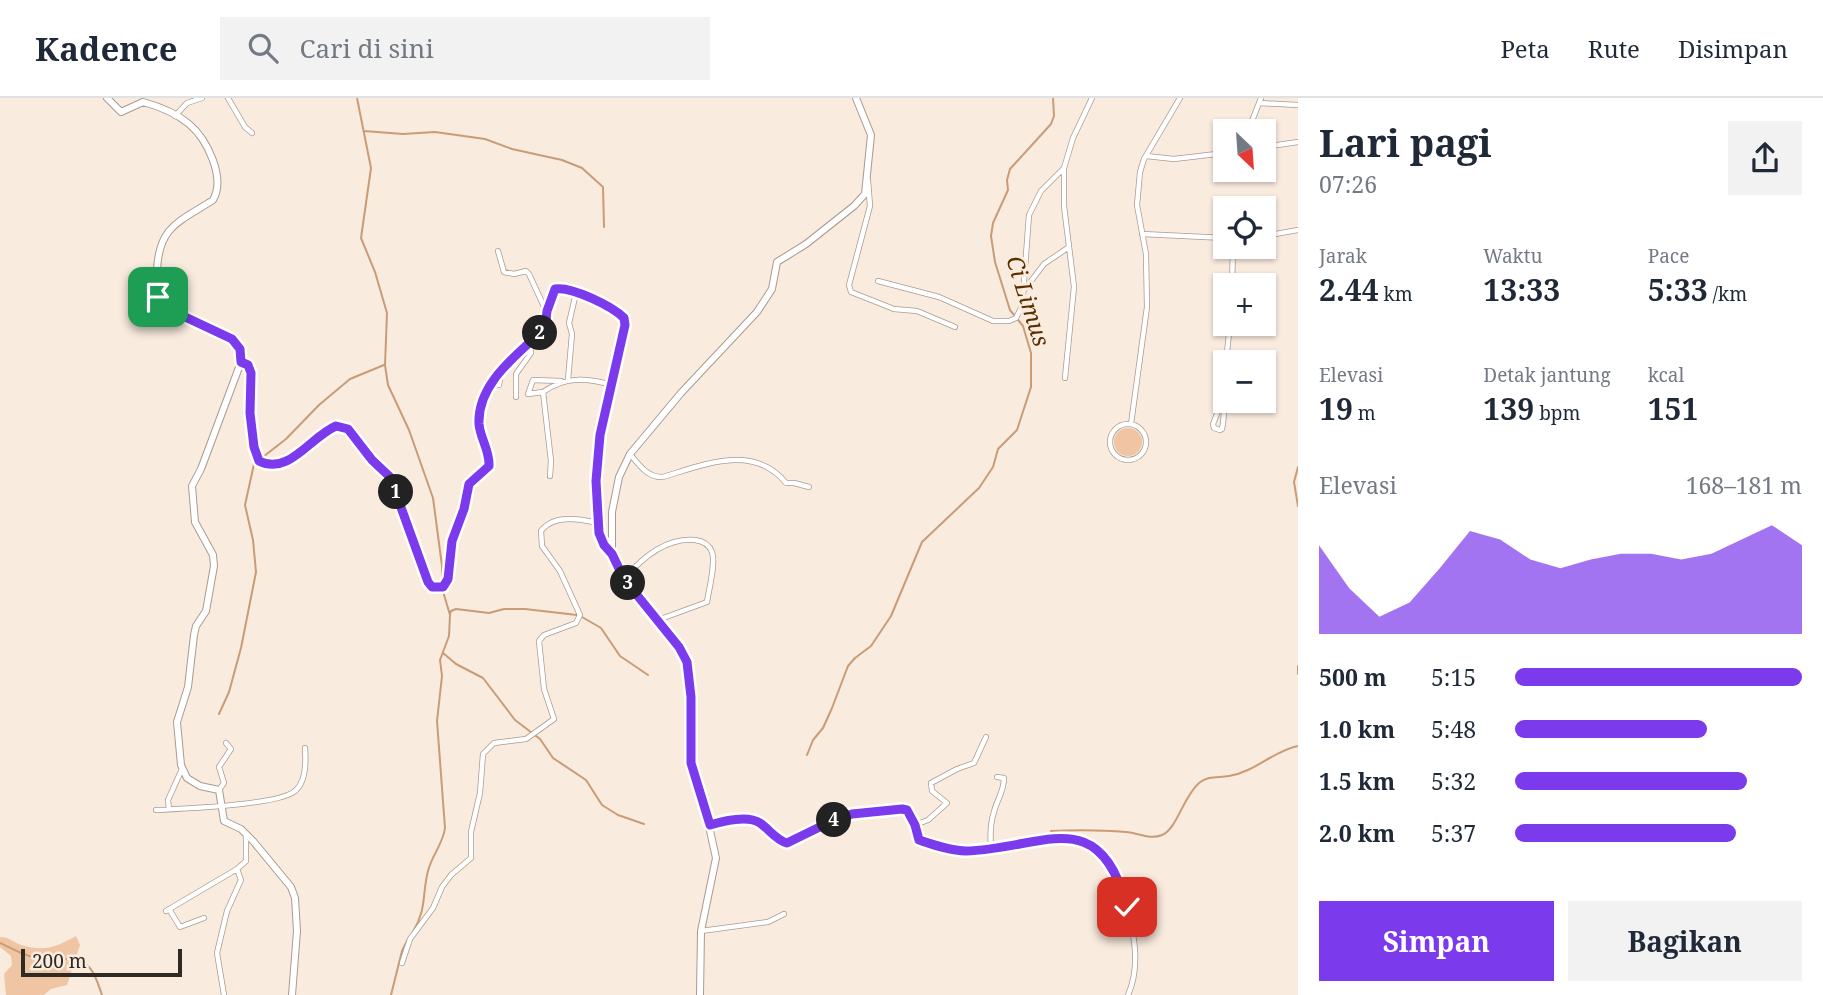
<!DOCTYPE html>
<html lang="id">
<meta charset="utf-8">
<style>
:root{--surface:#fff;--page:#f2f2f3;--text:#1f2937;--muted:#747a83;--line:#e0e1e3;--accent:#7c3aed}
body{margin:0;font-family:"Noto Serif",serif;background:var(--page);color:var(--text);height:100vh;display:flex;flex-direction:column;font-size:26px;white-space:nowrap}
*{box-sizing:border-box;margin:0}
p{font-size:23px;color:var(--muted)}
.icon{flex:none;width:38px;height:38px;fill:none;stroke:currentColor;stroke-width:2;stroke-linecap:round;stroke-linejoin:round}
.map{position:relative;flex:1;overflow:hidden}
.drawer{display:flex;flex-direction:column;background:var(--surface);width:525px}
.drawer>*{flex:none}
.needle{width:46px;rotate:155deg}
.fabs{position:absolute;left:1213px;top:21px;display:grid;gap:14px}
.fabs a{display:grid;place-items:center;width:63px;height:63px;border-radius:0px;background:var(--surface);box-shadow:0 2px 5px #0004;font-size:35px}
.scale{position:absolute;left:21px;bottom:18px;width:161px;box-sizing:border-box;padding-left:7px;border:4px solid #302a26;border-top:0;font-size:19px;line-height:24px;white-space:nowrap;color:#302a26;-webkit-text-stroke:5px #faebdf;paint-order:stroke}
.pin{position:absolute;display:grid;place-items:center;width:60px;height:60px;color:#fff;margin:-30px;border-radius:14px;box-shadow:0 4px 10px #0006}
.km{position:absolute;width:35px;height:35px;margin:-18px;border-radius:50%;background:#222;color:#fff;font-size:19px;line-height:35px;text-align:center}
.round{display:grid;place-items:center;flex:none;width:74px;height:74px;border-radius:0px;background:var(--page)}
.summary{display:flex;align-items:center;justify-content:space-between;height:119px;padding:0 21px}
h1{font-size:38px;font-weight:700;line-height:52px}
.figures{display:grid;grid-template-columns:repeat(3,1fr);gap:10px;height:119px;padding:7px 21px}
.figures div{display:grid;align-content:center}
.figures b{font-size:30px;font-weight:700}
.figures small{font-size:19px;font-weight:400}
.figures p{font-size:19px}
.chart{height:196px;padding:14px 21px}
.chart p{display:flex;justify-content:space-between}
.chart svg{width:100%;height:126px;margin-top:7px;fill:var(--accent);opacity:.7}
.cta{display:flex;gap:14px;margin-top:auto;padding:14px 21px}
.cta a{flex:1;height:80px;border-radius:0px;background:var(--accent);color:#fff;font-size:28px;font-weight:700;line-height:80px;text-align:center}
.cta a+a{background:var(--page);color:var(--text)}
ul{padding:0 21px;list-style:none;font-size:23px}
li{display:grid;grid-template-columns:112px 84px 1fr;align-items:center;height:52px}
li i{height:18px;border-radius:9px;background:var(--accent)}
header{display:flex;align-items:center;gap:42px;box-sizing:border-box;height:98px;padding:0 35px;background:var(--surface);border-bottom:2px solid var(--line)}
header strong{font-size:33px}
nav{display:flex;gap:38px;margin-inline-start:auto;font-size:24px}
.search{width:490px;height:63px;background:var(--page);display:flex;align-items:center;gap:18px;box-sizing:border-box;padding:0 24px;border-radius:0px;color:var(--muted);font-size:26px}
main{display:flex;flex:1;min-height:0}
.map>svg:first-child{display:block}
</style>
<header>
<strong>Kadence</strong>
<div class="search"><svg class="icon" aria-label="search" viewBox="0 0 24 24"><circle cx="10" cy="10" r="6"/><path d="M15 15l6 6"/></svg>Cari di sini</div>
<nav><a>Peta</a><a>Rute</a><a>Disimpan</a></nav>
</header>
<main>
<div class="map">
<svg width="1298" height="897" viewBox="0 0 1298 897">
<rect width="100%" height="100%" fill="#faebdf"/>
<path fill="#efc5a3" d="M1114 344a14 14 0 1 1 28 0a14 14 0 1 1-28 0Z
M 76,838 L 80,847 L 67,887 L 51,891 L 44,897 L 6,897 L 4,876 L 12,867 L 11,858 L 0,849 L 0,839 C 9,839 13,844 21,847 C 45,854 56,849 76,838 Z"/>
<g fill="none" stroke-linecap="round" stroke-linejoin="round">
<path stroke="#c99c76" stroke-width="2" d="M 357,0 L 371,70 L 361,140 L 375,174 L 387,215 L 385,267 L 388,287 L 409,332 L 433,400 L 442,468 L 442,484
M 364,33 L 403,36 L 435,34 L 485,41 L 512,51 L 562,62 L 582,70 L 603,89 L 604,129
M 1298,369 L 1294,384 L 1298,408
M 450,516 L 451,513 L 456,511 L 489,515 L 504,511 L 525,511 L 577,517
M 582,519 L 601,530 L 620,558 L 648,577
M 443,555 L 456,566 L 483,580 L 515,622 L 540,641 L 553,660 L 586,682 L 602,707 L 618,717 L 644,726
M 1298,568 L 1298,576
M 219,616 L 229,594 L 241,550 L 256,474 L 253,442 L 245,407 L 254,366 L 286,341 L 319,307 L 350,281 L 384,267
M 807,657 L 813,642 L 823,630 L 832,610 L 848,568 L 855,560 L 871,548 L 891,518 L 922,444 L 979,390 L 993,369 L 998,351 L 1017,332 L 1031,289 L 1031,255 L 1023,228 L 1010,212 L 995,164 L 991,138 L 993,125 L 1008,92 L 1007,82 L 1010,71 L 1051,26 L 1054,18 L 1053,0
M 1051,733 C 1076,732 1101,732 1126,734 C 1139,735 1149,742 1162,737 C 1177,731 1183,699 1199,685 C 1209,677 1218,680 1229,678 C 1255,674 1273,653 1298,648
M 413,834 C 427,810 422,796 428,773 C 432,757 443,746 445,730 L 437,623 L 442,578 L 440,562 L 449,538 L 450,517 L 442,490
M 0,845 C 14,852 30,860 46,862 C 53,863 61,861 68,861 C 92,862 95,877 102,897
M 391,897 L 402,853 L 408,841"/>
<g stroke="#a99b91" stroke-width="6">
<path id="minor" d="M 228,0 L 245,29 L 252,35
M 1259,5 L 1298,7
M 175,18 L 187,5 L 202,0
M 1248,33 L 1261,0
M 1264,49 L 1298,44
M 1146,58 L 1174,61 L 1225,55
M 1064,70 L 1064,108 L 1074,189 L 1065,280
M 868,82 L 870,108 L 849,187 L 851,194 L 894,211 L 917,213 L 955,229
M 1142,136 L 1225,140
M 1264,138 L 1298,132
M 498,153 L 504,174 L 514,176 L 526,173 L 529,176 L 546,213
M 878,183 L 939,199 L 993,223 L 1009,223 L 1016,220 L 1021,210 L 1023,197 L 1029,117 L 1041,93 L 1064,70 L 1073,40 L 1092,0
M 1232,187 L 1233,149
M 1025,191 L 1044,166 L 1069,149
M 241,264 L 248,267 L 251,275 L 250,315 L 254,349 L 259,363 L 270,367 L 284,366 L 330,330 L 342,328 L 348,331 L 366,354 L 390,379 L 428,484 L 432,489 L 441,489 L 448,481 L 452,443 L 464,411 L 469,386 L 489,368 C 490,353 480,340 479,326 C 477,284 520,255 546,230 L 547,213 L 555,191 L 560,190 C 579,196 613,205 625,222 C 621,261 607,299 600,338 C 595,362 589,443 612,456
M 1226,264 L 1230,226
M 568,282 L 572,236 L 569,225 L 576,195
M 499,287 L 501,276
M 543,294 L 528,296 L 533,282 L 561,283
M 516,299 L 516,276 L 531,255 L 530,245
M 1222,303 L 1213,326 L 1214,330 L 1220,332 L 1222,331 C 1226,312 1223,295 1225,276
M 1131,326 L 1147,209 L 1146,156 L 1137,107 L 1140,74 L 1144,61 L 1180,0
M1110 344a18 18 0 1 1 36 0a18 18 0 1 1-36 0Z
M 630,356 C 639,367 648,380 663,379 C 703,367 754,345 786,385 L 794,385 L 809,389
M 550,378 L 551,363 L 543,294 C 566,278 586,280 613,287
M 624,481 C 641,461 666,439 695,442 C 703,443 709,446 712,454 C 716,465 709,491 707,504 L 658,522
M 219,692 L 224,685 L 219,669 L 231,651 L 226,645
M 169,711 L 168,702 L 182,671
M 156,712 C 180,711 283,707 296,692 C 306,683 306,663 305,650
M 710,727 C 723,723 748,717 760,725 C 770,732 776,743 787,745 L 834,722 L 852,716 L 902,711 L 907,712 L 915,727 L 919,742 C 934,747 950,753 966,753 C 1045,752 1101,702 1128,813 C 1135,840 1140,870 1128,897
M 915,727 L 928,722 L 947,705 L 932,693 L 931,685 L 957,671 L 974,665 L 986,639
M 991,749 C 990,737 990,726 994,714 C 997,701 1004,694 1004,680 L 997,679
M 169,811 L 180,829 L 204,820
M 166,813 L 237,771
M 701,833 L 768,824 L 784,816
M 402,865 L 410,841 L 433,810 L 442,789 L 451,777 L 471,760 L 471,734 L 480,695 L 483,656 L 494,645 L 526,641 L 554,621 L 544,591 L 539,543 L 544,537 L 576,525 L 580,517 L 560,473 L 542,448 L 541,433 C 552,418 576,420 593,424 L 597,431
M 224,897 L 217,855 L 227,813 L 241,782 L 237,771 L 246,763 L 246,737"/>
</g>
<g stroke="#a99b91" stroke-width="8">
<path id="tertiary" d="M 107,0 L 121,14 L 143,4 C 158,8 177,16 189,26 C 207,41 226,80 213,102 C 179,124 159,128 157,172 C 157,184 156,194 160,205 L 188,222 L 232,241 L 240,251 L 241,264 L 201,371 L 192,388 L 195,424 L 213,457 L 214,468 L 206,513 L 196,528 L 194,537 L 188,589 L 177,624 L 181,667 L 187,680 L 200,688 L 219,692 L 224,723 L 241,731 L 253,743 L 291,789 L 295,800 L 297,833 L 292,897
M 700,897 L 701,833 L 716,760 L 705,710 L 691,665 L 691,599 L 689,573 L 679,549 L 624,481 L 616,467 L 612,452 L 612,414 L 619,379 L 630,356 L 681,295 L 757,214 L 772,191 L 777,164 L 806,146 L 854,108 L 865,96 L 871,37 L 856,0"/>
</g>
<use href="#minor" stroke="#fff" stroke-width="4.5"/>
<use href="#tertiary" stroke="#fff" stroke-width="6"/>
</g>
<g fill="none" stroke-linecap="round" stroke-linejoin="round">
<g stroke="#fff" stroke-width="14">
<path id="route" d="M 158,199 L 164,209 L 232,241 L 240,251 L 241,264 L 248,267 L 251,275 L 250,315 L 254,349 L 259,363 C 289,378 310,339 336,328 L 348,331 L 372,362 L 390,379 L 428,484 L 432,489 L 443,489 L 448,481 L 452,443 L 464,411 L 469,386 L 489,368 C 490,353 480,340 479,326 C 477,284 520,255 545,230 L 547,213 L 555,191 C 571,188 612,208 624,220 L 625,227 L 600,337 L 596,383 L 599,435 L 604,447 L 612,456 L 624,481 L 679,549 L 687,564 L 691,599 L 691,665 L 710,727 C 723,723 748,717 760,725 C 770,732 776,742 787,745 L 834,722 L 852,716 L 902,711 L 907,712 L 915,727 L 919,742 C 934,747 951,753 966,753 C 1042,751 1099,703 1127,809"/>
</g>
<use href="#route" stroke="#7c3aed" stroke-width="9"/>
</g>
<g text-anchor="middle" stroke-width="6" stroke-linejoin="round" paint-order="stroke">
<g font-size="23" font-style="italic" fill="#5a2f00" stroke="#faebdf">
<text transform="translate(1028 203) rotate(72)" y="8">Ci Limus</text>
</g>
</g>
</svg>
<div class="fabs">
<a><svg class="needle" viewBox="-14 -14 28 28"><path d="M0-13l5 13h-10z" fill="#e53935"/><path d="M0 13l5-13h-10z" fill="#747a83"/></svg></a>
<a><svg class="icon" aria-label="locate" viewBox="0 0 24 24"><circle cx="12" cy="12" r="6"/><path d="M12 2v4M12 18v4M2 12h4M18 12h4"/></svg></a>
<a>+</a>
<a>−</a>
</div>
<div class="scale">200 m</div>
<div class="pin" style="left:158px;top:199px;background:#1e9e55"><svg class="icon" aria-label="arrive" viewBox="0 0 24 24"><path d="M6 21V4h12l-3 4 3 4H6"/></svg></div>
<div class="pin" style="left:1127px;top:809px;background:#d93025"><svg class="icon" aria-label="check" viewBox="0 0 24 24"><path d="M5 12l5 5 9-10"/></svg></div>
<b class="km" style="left:396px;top:394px">1</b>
<b class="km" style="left:540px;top:235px">2</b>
<b class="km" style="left:628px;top:485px">3</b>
<b class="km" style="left:834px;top:722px">4</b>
</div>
<section class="drawer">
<div class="summary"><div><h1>Lari pagi</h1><p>07:26</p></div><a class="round"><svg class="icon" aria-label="share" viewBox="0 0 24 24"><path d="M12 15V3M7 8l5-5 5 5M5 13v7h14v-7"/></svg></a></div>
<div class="figures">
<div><p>Jarak</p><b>2.44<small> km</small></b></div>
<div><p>Waktu</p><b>13:33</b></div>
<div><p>Pace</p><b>5:33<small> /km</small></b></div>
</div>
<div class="figures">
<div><p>Elevasi</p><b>19<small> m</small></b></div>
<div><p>Detak jantung</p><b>139<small> bpm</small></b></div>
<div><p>kcal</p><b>151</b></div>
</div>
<div class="chart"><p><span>Elevasi</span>168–181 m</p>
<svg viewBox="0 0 160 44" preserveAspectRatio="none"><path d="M0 44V13L10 28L20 38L30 33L40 21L50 8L60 11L70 18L80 21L90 18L100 16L110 16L120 18L130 16L140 11L150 6L160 13V44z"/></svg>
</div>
<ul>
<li><b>500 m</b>5:15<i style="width:100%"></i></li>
<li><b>1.0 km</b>5:48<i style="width:67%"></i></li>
<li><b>1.5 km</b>5:32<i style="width:81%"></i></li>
<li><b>2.0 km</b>5:37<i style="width:77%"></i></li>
</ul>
<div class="cta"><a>Simpan</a><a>Bagikan</a></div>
</section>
</main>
